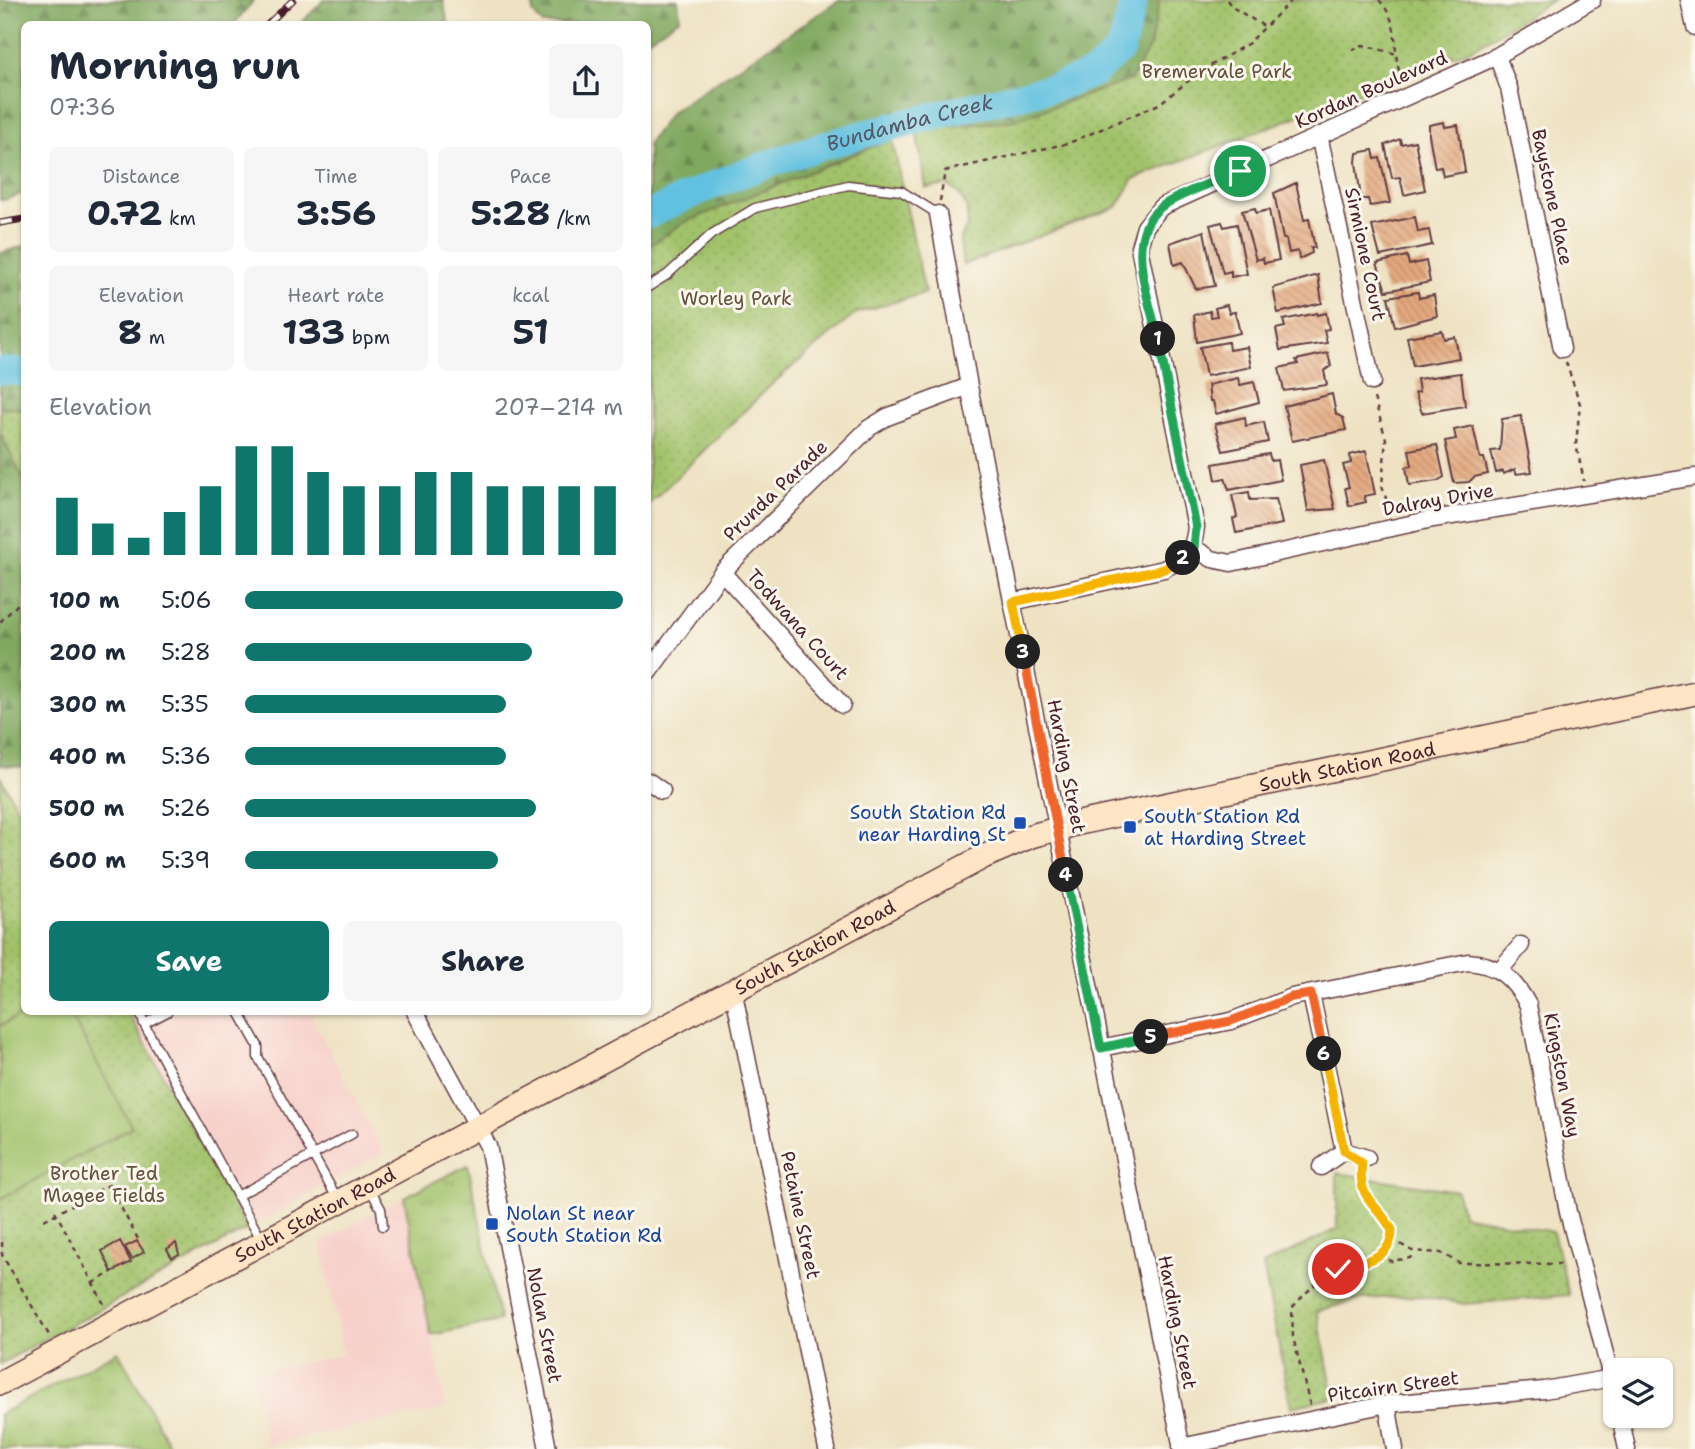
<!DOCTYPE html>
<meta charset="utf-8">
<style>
:root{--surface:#fff;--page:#f6f6f7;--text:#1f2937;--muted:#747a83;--accent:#0f766e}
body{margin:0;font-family:"Shantell Sans",sans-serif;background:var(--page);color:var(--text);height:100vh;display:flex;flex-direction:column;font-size:26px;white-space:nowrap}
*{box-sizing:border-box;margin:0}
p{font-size:23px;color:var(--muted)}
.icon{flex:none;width:38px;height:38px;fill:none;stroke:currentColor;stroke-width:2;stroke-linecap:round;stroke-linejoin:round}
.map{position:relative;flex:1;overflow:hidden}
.sheet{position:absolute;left:21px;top:21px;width:630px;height:994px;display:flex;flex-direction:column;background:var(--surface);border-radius:10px;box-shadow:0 2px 5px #0004}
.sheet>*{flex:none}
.fabs{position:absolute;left:1603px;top:1358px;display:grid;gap:14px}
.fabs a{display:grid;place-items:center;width:70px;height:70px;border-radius:10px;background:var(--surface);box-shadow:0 2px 5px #0004;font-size:35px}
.pin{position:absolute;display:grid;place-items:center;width:60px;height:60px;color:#fff;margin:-30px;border:4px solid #fff;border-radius:50%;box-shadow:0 2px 7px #0007}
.km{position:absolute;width:35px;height:35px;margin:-18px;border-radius:50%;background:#222;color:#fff;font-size:19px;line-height:35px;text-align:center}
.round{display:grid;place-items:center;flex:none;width:74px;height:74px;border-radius:10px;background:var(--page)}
.overview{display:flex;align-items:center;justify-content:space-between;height:119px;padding:0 28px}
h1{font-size:38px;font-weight:700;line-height:52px}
.metrics{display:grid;grid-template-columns:repeat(3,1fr);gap:10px;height:119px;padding:7px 28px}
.metrics div{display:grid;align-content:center;border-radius:10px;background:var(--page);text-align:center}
.metrics b{font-size:35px;font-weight:700}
.metrics small{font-size:19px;font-weight:400}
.metrics p{font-size:19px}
.chart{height:196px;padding:14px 28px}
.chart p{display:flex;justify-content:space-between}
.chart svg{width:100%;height:126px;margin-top:7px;stroke:var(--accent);stroke-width:6}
.button{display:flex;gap:14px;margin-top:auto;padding:14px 28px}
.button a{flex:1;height:80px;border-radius:10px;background:var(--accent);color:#fff;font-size:28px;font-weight:700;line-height:80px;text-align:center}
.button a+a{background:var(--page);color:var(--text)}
ul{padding:0 28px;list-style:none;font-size:23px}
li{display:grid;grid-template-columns:112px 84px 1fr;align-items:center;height:52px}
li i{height:18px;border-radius:9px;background:var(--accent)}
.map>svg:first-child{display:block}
</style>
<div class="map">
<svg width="1695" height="1449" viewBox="0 0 1695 1449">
<defs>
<pattern id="grass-tufts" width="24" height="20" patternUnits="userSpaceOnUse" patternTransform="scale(1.75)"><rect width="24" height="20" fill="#a1c26b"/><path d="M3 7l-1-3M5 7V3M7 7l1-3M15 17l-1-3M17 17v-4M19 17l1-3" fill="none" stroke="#8ca65d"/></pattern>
<pattern id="forest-firs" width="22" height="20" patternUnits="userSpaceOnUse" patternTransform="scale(1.75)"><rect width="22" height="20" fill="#80a85f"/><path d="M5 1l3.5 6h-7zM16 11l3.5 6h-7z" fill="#6b884f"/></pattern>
<pattern id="park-dots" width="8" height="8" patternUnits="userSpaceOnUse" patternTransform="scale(1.75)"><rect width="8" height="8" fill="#a1c26b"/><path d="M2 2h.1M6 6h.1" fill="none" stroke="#8ca65d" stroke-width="1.8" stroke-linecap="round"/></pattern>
<pattern id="building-back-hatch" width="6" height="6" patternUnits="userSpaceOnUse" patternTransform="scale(1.75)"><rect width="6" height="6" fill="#e4a97f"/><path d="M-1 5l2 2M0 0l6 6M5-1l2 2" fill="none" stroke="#bb8968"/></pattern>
</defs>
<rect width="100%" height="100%" fill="#fbf7ec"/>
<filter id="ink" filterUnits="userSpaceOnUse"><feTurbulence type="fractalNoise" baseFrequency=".0143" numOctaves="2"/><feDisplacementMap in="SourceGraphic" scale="14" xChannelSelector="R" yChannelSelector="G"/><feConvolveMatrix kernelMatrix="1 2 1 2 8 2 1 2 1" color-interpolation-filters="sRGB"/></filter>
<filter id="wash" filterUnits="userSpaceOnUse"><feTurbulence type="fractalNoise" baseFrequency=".00686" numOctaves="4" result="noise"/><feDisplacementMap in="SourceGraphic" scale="28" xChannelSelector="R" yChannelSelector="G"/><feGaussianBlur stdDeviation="1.57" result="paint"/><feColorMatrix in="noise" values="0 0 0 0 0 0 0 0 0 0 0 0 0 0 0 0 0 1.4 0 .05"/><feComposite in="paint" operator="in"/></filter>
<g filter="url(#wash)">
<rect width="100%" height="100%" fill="#eee2c3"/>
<path fill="#f7d0ca" d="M 128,1012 L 309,1012 L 384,1153 L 247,1229 Z
M 404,1197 L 446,1409 L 266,1445 L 252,1373 L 343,1355 L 321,1242 Z"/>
<path fill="url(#grass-tufts)" stroke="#76704b" stroke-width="2" d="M 468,1165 L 500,1321 L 431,1335 L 404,1197 Z
M 118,1351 L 171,1449 L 0,1449 L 0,1414 Z"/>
<path fill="url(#forest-firs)" stroke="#656445" stroke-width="2" d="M 0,0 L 254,0 L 234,24 L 24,24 L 24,193 L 4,200 L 0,200 Z
M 324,0 L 443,0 L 448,24 L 300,24 Z
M 533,0 L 678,0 L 680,18 L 648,39 L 648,24 L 542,24 L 533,13 Z
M 840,0 L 1160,0 L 1150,46 L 1131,80 L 1012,121 L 916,129 L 684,223 L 648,247 L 648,143 L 672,111 Z
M 24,246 L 24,409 L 0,407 L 0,253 Z
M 0,433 L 24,480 L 24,767 L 0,765 Z"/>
<path fill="url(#park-dots)" stroke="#76704b" stroke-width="2" d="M 1160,0 L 1553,0 L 1472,49 L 1134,179 L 1117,207 L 963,265 L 960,241 L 968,223 L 966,206 L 958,193 L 947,185 L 926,188 L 916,129 L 1012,121 L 1131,80 L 1150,46 Z
M 892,139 L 925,293 L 856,313 L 772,384 L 648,505 L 648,247 L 683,223 Z
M 0,407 L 24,409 L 24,480 L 0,433 Z
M 0,776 L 24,821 L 24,1012 L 128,1012 L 247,1229 L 0,1364 Z
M 1337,1173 L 1457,1191 L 1462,1215 L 1553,1232 L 1569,1295 L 1465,1304 L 1418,1296 L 1362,1299 L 1317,1311 L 1334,1398 L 1291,1407 L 1263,1265 L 1337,1229 Z"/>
<path fill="#a1c26b" stroke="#76704b" stroke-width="2" d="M 26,1012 L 69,1012 L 132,1127 L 0,1199 L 0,1026 Z"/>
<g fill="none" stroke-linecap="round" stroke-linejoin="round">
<g stroke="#62c1e0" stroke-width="28">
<path id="s1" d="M 648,215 C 776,150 917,119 1056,87 L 1094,73 L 1121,49 L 1134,0"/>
<path d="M 0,371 L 24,372"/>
</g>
</g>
<g id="blocks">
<path fill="url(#building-back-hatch)" d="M 1444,122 L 1445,127 L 1458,125 L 1465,172 L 1443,176 L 1441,167 L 1435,168 L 1429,135 L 1429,125 Z
M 1400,139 L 1401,144 L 1415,141 L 1425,190 L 1404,195 L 1400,177 L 1392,178 L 1385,145 Z
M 1373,150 L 1375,159 L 1380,158 L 1390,203 L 1370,206 L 1368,199 L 1361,199 L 1356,162 L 1357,153 Z
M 1296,183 L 1304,220 L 1309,219 L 1315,248 L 1311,248 L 1312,253 L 1299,259 L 1298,251 L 1289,253 L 1286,239 L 1283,239 L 1274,193 Z
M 1255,208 L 1256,213 L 1269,210 L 1279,260 L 1264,263 L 1263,258 L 1256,260 L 1242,211 Z
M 1415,217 L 1418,232 L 1429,230 L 1432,245 L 1380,256 L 1372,226 Z
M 1222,222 L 1224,227 L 1237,224 L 1247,274 L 1231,277 L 1231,271 L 1223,273 L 1210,225 Z
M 1204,231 L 1215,286 L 1196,289 L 1183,262 L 1174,265 L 1170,243 Z
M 1407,256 L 1409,265 L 1426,261 L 1430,282 L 1386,291 L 1377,263 Z
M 1318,275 L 1322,303 L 1278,313 L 1273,288 Z
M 1418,292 L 1419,298 L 1434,295 L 1437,316 L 1395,327 L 1388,297 Z
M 1227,305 L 1229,313 L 1235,312 L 1240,333 L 1197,342 L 1194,315 L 1210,311 L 1211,317 L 1217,316 L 1215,308 Z
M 1317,313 L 1317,315 L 1326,313 L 1329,329 L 1324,330 L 1327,343 L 1280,350 L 1276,329 L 1285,327 L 1283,320 Z
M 1442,331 L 1444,339 L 1455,337 L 1459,358 L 1413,366 L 1407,337 Z
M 1228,342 L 1229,350 L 1247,347 L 1251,367 L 1206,376 L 1200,347 Z
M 1328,353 L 1331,366 L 1324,371 L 1327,385 L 1284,391 L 1279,368 L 1298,364 L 1296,360 Z
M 1461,373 L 1465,406 L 1422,413 L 1415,393 L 1419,392 L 1417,379 Z
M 1238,378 L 1240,385 L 1254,382 L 1259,402 L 1216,414 L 1213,401 L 1210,401 L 1208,385 Z
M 1332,394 L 1336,414 L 1343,418 L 1346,430 L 1292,441 L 1284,406 Z
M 1521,416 L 1532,472 L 1516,474 L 1515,469 L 1504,474 L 1503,471 L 1496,473 L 1491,451 L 1500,450 L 1502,419 Z
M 1245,417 L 1246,426 L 1264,422 L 1268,442 L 1223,451 L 1215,424 Z
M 1473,426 L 1480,458 L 1484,458 L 1488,474 L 1474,477 L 1469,482 L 1454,483 L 1445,441 L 1456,439 L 1454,430 Z
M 1437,445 L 1444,477 L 1437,481 L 1409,485 L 1406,467 L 1412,466 L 1409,450 Z
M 1366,451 L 1375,494 L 1364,496 L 1366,502 L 1349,506 L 1345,488 L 1349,487 L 1343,465 L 1351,463 L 1350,455 Z
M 1269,454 L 1271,461 L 1277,460 L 1281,480 L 1229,490 L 1225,478 L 1216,480 L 1213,464 Z
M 1324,460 L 1335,509 L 1308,511 L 1300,465 Z
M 1249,492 L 1250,500 L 1276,499 L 1282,524 L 1236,533 L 1233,519 L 1237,517 L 1232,495 Z
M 120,1241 L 131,1262 L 112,1272 L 102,1251 Z
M 137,1241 L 144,1252 L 132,1259 L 125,1247 Z
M 176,1243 L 179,1254 L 172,1258 L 167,1249 Z"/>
</g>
</g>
<g filter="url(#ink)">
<use href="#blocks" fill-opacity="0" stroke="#633c42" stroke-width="2"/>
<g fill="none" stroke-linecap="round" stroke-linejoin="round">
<g stroke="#633c42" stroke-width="11">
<path id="lane" d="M 648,287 L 667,275 L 712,234 L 755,208 L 848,185 L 901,191 L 938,214
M 140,1012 L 144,1024
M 167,1012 L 144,1024 L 262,1241
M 239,1012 L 258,1046 L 258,1057 L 338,1200
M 369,1187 L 381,1209 L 383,1226
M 237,1196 L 352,1134"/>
</g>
<g stroke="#633c42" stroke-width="19">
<path id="street" d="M 1689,0 L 1695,27
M 1497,56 L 1509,88 L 1562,349
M 1319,135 L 1372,382
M 938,214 L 969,386 L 1182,1449
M 1194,548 L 1212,559 L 1231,563 L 1433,519 L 1695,477
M 722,572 L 842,705
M 1012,602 L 1164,569 C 1187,556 1193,554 1196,527 L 1139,247 L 1145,227 L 1161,207 L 1497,56 L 1592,0
M 648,673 L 722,572 L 869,428 L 887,417 L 969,386
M 648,781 L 662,791
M 1500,970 L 1521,945
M 733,989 L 827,1449
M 1311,994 L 1344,1151
M 415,1012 L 488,1146 L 548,1449
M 1101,1048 L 1231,1021 L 1292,997 L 1468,962 C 1498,964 1514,979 1528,1005 L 1568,1212 L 1615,1392
M 1321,1167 L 1344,1151 L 1367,1158
M 1387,1404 L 1395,1449
M 1620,1416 L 1627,1449
M 1181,1447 L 1387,1404 L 1544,1390 L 1612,1378"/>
</g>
<g stroke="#633c42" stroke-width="26">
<g id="secondary">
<path id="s2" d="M 0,1383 L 983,857 L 1031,836 L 1079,823 L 1695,693"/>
</g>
</g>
<path stroke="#633c42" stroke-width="2.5" stroke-dasharray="5 5" stroke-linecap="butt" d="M 1227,0 L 1232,7 L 1267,28
M 1379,0 C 1404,27 1389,51 1403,81
M 1352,50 L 1363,45 L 1397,54
M 940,201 L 945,171 L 1069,143 L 1159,104 L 1200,72 L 1249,43 L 1292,0
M 1566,362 L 1580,404 L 1576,444 L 1584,481
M 1374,398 L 1386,439 L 1382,486 L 1391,514
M 0,622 L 24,598
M 55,1211 L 105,1306
M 44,1220 L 109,1185 L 139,1241
M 1392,1239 L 1412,1251 L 1441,1253 L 1459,1263 L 1564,1264
M 2,1242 L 2,1255 L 49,1335
M 1378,1257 L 1392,1261 L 1410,1258 L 1414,1253
M 93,1283 L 112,1272
M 1310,1405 L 1293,1337 L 1292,1308 C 1305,1293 1319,1279 1337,1270 C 1354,1261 1385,1264 1391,1241 C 1398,1215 1356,1208 1361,1171"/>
<use href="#lane" stroke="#fff" stroke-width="8"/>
<use href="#street" stroke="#fff" stroke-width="16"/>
<use href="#secondary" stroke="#fde5c5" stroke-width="23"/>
<g stroke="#4a1f2b" stroke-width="7">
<path id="rail" d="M 268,24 L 293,0
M 0,223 L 24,219"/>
</g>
<use href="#rail" stroke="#fbf7ec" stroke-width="4.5" stroke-dasharray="13" stroke-linecap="butt"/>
</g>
</g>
<g fill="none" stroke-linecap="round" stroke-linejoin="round" filter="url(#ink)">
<g stroke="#fff" stroke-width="14">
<path id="split-1" d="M 1158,339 C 1150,299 1122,237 1161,207 C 1178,194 1219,180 1240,171"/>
</g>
<g stroke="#fff" stroke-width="14">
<path id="split-2" d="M 1158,339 L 1196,527 L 1194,548 L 1183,558"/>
</g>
<g stroke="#fff" stroke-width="14">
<path id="split-3" d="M 1023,652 L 1013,602 L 1164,569 L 1183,558"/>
</g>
<g stroke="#fff" stroke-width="14">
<path id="split-4" d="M 1023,652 L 1066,875"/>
</g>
<g stroke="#fff" stroke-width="14">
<path id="split-5" d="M 1066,875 L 1101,1048 L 1151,1037"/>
</g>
<g stroke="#fff" stroke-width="14">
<path id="split-6" d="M 1151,1037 L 1231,1021 L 1292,997 L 1311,994 L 1324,1054"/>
</g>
<g stroke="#fff" stroke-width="14">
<path id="split-7" d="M 1324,1054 L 1344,1151 L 1362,1163 C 1357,1201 1376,1201 1392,1230 C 1392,1260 1361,1262 1338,1269"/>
</g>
<use href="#split-1" stroke="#22a559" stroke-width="9"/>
<use href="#split-2" stroke="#22a559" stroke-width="9"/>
<use href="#split-3" stroke="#f5b400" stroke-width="9"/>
<use href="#split-4" stroke="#f0652b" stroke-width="9"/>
<use href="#split-5" stroke="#22a559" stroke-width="9"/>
<use href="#split-6" stroke="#f0652b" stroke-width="9"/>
<use href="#split-7" stroke="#f5b400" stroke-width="9"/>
</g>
<g fill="#1a4fb4" stroke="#fbf7ec" stroke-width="2.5">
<rect x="1013" y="816" width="14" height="14" rx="3.5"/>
<rect x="1123" y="820" width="14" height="14" rx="3.5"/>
<rect x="485" y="1217" width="14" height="14" rx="3.5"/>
</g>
<g text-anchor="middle" stroke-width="6" stroke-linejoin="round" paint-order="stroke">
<g font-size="19" fill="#64503e" stroke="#fbf7ec">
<text x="1217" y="78">Bremervale Park</text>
<text x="736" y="305">Worley Park</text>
<text x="104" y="1180">Brother Ted<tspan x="104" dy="22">Magee Fields</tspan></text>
</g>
<g font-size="19" fill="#4a1f2b" stroke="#fbf7ec">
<text transform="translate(1371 89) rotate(-24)" y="7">Kordan Boulevard</text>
<text transform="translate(1553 197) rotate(78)" y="7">Baystone Place</text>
<text transform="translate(1366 254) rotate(78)" y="7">Sirmione Court</text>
<text transform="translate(775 490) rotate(-44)" y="7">Prunda Parade</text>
<text transform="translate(1438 499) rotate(-10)" y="7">Dalray Drive</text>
<text transform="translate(798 624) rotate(48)" y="7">Todwana Court</text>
<text transform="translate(1067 766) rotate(79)" y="7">Harding Street</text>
<text dy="7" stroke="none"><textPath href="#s2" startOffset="1491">South Station Road</textPath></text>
<text dy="7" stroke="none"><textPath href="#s2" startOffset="924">South Station Road</textPath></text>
<text transform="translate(1563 1075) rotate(79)" y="7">Kingston Way</text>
<text transform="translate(801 1215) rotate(78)" y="7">Petaine Street</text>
<text dy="7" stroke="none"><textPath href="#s2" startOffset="357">South Station Road</textPath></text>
<text transform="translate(1178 1322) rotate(79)" y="7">Harding Street</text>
<text transform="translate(545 1325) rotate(79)" y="7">Nolan Street</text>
<text transform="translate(1393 1386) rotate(-8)" y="7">Pitcairn Street</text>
</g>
<g font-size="19" fill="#164399" stroke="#fbf7ec" text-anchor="start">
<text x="1006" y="819" text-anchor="end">South Station Rd<tspan x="1006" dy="22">near Harding St</tspan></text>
<text x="1144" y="823">South Station Rd<tspan x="1144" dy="22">at Harding Street</tspan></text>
<text x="506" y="1220">Nolan St near<tspan x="506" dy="22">South Station Rd</tspan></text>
</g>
<g font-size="21" font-style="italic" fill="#52586a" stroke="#fbf7ec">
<text dy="7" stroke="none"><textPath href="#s1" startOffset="278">Bundamba Creek</textPath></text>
</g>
</g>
</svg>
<div class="fabs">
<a><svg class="icon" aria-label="layers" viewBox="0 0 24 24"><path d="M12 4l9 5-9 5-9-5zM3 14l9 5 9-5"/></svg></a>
</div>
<div class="pin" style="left:1240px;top:171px;background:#1e9e55"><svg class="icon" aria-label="arrive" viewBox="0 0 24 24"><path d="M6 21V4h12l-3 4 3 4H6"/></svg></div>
<div class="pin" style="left:1338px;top:1269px;background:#d93025"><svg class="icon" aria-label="check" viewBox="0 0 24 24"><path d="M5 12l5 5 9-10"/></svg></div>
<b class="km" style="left:1158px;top:339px">1</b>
<b class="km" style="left:1183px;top:558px">2</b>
<b class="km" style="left:1023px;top:652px">3</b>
<b class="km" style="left:1066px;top:875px">4</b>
<b class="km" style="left:1151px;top:1037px">5</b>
<b class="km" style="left:1324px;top:1054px">6</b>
<section class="sheet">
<div class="overview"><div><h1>Morning run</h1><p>07:36</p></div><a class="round"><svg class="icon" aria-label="share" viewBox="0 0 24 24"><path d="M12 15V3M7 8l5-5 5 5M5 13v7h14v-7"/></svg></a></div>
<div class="metrics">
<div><p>Distance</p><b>0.72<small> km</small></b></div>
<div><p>Time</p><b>3:56</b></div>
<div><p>Pace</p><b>5:28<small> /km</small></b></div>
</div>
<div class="metrics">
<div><p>Elevation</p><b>8<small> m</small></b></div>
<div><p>Heart rate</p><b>133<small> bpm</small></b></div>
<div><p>kcal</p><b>51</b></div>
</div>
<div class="chart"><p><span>Elevation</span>207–214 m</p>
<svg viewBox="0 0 160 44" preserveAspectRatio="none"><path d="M5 44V24M15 44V33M25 44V38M35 44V29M45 44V20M55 44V6M65 44V6M75 44V15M85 44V20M95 44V20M105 44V15M115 44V15M125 44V20M135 44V20M145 44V20M155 44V20"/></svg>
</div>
<ul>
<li><b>100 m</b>5:06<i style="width:100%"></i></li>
<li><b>200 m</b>5:28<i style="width:76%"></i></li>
<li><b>300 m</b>5:35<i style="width:69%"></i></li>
<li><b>400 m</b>5:36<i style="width:69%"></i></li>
<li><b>500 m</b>5:26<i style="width:77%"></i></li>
<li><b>600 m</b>5:39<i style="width:67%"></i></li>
</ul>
<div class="button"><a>Save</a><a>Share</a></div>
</section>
</div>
